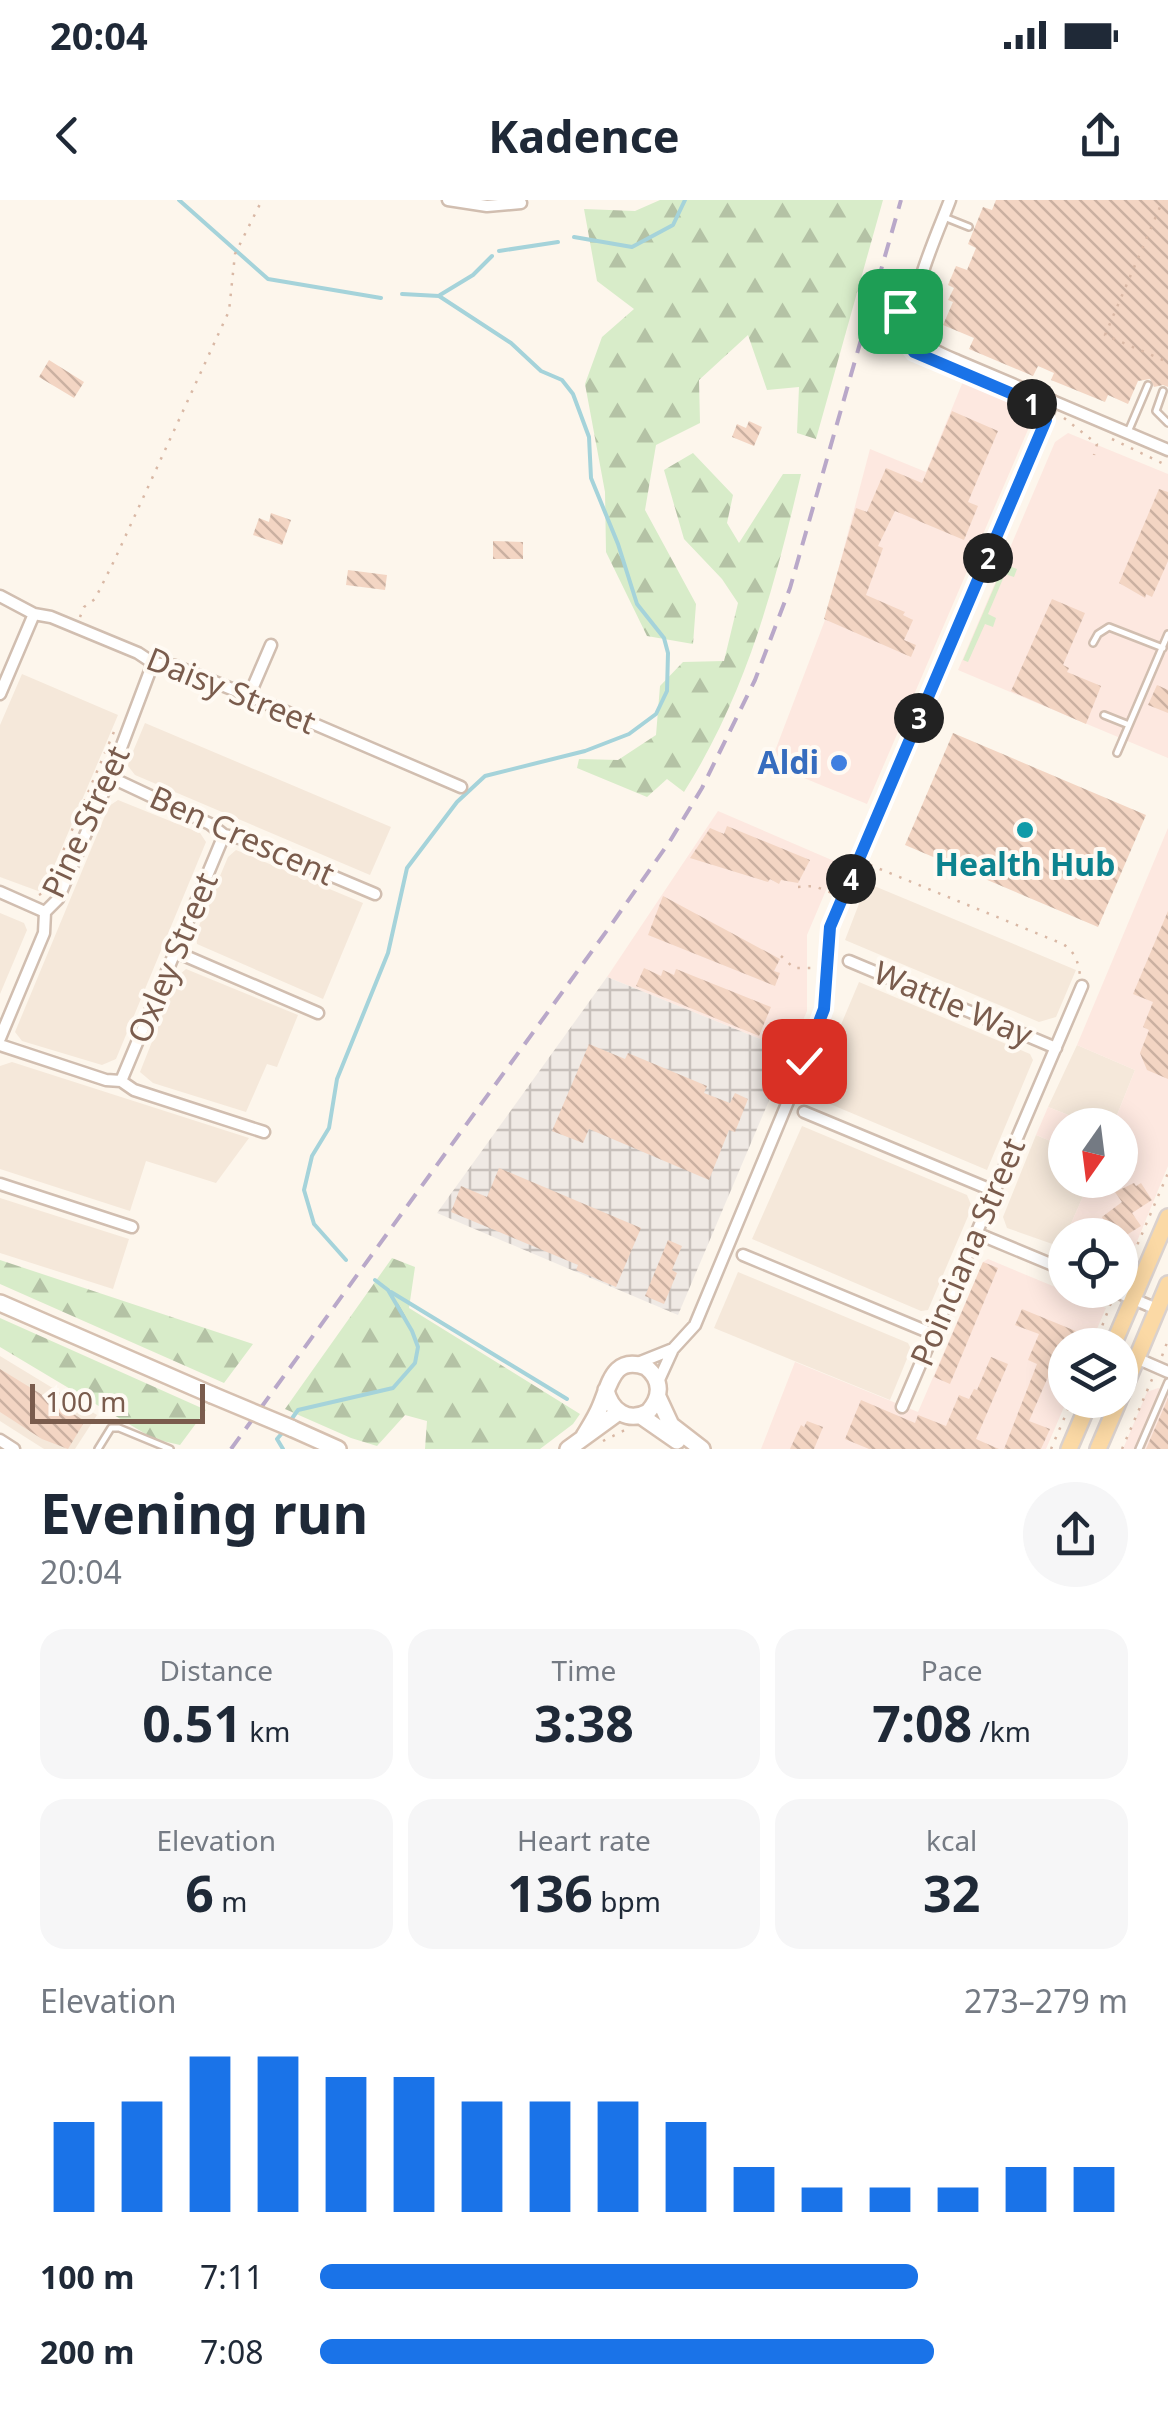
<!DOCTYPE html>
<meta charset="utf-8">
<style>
:root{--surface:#fff;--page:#f6f6f7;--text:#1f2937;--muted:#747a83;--accent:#1a73e8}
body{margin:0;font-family:"Noto Sans",sans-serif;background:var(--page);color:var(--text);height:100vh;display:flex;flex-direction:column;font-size:38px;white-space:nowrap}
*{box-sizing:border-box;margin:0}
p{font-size:32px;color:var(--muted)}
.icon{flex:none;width:55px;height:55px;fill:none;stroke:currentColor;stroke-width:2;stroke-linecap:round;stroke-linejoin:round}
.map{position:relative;height:1249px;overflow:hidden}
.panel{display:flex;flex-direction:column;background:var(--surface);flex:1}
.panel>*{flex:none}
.needle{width:65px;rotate:194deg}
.controls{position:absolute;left:1048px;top:908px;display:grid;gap:20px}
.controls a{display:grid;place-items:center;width:90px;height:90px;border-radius:50%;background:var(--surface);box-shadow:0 5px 25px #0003;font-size:50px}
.scale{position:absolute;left:30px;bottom:25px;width:175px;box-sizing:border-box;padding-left:10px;border:5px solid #7a5c4d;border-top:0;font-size:28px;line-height:35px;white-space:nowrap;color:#7a5c4d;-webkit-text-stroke:8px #fffaf3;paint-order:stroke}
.pin{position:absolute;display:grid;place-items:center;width:85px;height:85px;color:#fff;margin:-42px;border-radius:20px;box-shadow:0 5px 15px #0006}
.km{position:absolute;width:50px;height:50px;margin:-25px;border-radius:50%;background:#222;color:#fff;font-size:28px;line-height:50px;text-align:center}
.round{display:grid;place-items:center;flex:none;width:105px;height:105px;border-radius:52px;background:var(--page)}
.headline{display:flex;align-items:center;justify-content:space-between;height:170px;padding:0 40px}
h1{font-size:55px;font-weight:700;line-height:75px}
.stats{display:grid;grid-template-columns:repeat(3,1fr);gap:15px;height:170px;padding:10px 40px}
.stats div{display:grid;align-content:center;border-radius:25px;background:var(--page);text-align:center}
.stats b{font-size:50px;font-weight:700}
.stats small{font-size:28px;font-weight:400}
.stats p{font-size:28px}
.chart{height:280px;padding:20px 40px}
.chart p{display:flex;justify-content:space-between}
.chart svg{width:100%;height:180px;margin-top:10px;stroke:var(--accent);stroke-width:6}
ul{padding:0 40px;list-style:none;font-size:32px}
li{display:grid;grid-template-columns:160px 120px 1fr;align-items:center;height:75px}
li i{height:25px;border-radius:12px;background:var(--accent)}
.status{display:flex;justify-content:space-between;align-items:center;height:70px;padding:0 50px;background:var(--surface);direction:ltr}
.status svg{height:28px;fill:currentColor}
header{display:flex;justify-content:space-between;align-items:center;height:130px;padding:0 40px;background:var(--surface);font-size:45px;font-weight:700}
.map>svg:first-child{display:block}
</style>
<div class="status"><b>20:04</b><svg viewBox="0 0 49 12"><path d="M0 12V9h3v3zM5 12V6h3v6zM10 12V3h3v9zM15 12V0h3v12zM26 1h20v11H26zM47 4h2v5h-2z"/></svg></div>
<header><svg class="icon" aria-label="back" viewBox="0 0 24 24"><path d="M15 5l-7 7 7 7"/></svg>Kadence<svg class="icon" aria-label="share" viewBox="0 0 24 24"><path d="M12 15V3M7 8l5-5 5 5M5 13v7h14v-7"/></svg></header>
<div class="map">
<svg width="1168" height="1249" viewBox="0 0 1168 1249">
<defs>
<pattern id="industrial-grid" width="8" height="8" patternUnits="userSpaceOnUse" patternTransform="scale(2.5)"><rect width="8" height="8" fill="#efe9e4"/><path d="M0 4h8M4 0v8" fill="none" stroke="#c7c0bb"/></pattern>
<pattern id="forest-firs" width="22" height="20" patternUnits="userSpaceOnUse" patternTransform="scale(2.5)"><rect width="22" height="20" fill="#d8ecc9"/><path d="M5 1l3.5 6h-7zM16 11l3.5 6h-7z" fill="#b4c2a5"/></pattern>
<pattern id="building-back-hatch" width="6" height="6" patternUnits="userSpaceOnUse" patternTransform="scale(2.5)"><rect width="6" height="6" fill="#f3d5c3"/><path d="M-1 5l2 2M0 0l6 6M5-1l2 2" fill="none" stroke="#cab0a1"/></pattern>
</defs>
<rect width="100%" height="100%" fill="#fdf6ec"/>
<path fill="#f5e8da" d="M 22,474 L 118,515 L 46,685 L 38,691 L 0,677 L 0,525 Z
M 145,523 L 391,627 L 370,675 L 135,575 L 128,566 L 129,561 Z
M 118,600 L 200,633 L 206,642 L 116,859 L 102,865 L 22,841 L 15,832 L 109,606 Z
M 236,650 L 363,703 L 323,799 L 197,744 L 196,733 L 228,657 Z
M 867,683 L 1076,770 L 1056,817 L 1039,822 L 845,740 Z
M 0,713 L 24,723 L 27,730 L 0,794 Z
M 186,769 L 298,815 L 277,867 L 267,864 L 246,912 L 153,883 L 140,872 L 178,776 Z
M 859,782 L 1030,854 L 1033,860 L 987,970 L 811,896 Z
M 1077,845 L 1135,870 L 1113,925 L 1094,925 L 1048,907 Z
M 12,862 L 249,938 L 216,983 L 146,961 L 130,1011 L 0,969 L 0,866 Z
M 802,926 L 967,995 L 972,1007 L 928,1110 L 921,1111 L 752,1039 Z
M 1036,935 L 1065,947 L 1065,980 L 1090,980 L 1061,1047 L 1007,1028 L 1003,1017 Z
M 0,998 L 129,1039 L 113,1089 L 0,1053 Z
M 738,1072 L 908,1143 L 911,1149 L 890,1200 L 714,1128 Z
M 0,1156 L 97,1215 L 75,1249 L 44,1249 L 0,1221 Z"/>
<path fill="#fde8e0" d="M 964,179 L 1026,206 L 1030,225 L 867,604 L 770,564 L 825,420 L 870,249 L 926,272 Z
M 1068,233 L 1168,274 L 1168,558 L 958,470 L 1055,242 Z
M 718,611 L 841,664 L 835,669 L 807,735 L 807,811 L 790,851 L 607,777 Z
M 1168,628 L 1168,966 L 1124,1073 L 1120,1071 L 1120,1035 L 1066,1035 L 1090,980 L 1120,980 L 1120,925 L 1113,925 L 1135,870 L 1077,845 Z
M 1048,907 L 1094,925 L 1065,925 L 1065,947 L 1036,935 Z
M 988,1059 L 1106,1108 L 1090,1145 L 1065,1145 L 1067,1200 L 1046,1249 L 761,1249 L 795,1162 L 918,1212 L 983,1062 Z
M 1158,1188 L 1168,1192 L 1168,1249 L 1123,1249 L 1147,1192 Z"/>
<path fill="url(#industrial-grid)" d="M 607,777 L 790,851 L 678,1115 L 437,1013 Z"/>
<path fill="#d8ecc9" d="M 1004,364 L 1017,369 L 1014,377 L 1005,374 L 988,414 L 996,418 L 993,427 L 985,424 L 968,462 L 963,460 Z"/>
<path fill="url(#forest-firs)" d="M 660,0 L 883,0 L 816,239 L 797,233 L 799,187 L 767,190 L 748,135 L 699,180 L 700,223 L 656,245 L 645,310 L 696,404 L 693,444 L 647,436 L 606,352 L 605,292 L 585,184 L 602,137 L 634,109 L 597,81 L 584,9 L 635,11 Z
M 693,253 L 733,295 L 727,323 L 739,343 L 783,274 L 801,274 C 774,388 747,492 684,592 L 667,579 L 647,597 L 577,568 L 579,559 L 618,560 L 656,535 L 660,486 L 683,462 L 724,461 L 738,403 L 722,379 L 684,339 L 664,270 Z
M 392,1058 L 415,1067 L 409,1108 L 580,1214 L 573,1224 L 540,1249 L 425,1249 L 427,1221 L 405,1215 L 377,1246 L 351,1238 L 285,1209 Z
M 0,1060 L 253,1144 L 224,1183 L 0,1084 Z
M 0,1118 L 206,1210 L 180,1245 L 154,1239 L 0,1147 Z"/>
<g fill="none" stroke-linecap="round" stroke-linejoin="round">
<path stroke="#a5d3da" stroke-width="4" d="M 179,0 L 268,79 L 381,98
M 574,37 L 632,47 L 673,25 L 685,0
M 499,51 L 558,42
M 440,95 L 473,75 L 492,56
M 346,1060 L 314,1024 L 304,990 L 312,956 L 329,928 L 337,879 L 388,753 L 407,668 L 457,602 L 485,576 L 585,551 L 629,534 L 656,514 L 667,491 L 668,453 L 664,438 L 637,404 L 618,344 L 591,278 L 589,237 L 573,194 L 562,180 L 541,171 L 511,143 L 439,96 L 402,94
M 391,1092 L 567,1199
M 288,1224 L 298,1210 L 393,1188 L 415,1163 L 418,1147 L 412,1131 L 388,1090 L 375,1080
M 283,1232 L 277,1239 L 283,1249"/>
</g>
<path fill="url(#building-back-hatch)" d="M 996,0 L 1168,0 L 1168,187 L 1163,185 L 1154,187 L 1150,179 L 1138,181 L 1128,204 L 1108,195 L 1105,202 L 1051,180 L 1054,173 L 1038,166 L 1033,176 L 969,149 L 974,138 L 943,125 L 953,102 L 948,100 L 954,88 L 948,85 L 956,66 L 967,70 L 976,48 L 968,44 L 983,7 L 992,10 Z
M 49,160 L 84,182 L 74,198 L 39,177 Z
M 952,211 L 998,231 L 968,302 L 978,306 L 964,340 L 895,311 L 878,346 L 883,348 L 866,395 L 905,412 L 903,415 L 913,420 L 904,440 L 916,445 L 911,457 L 824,419 L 856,308 L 867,312 L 886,268 L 922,283 Z
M 749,221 L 762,227 L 754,246 L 732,237 L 737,224 L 746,228 Z
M 1159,289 L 1168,292 L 1168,361 L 1152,397 L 1146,394 L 1145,398 L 1119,383 Z
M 271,313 L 291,320 L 282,345 L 253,335 L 259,318 L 269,322 Z
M 493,341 L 523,342 L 523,359 L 493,359 Z
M 348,370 L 387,375 L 385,390 L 346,385 Z
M 1052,399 L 1085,413 L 1063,465 L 1069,468 L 1067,472 L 1101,486 L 1086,524 L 1011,491 Z
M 1157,485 L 1168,490 L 1168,513 L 1148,505 Z
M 953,533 L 1146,615 L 1098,727 L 905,645 Z
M 727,626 L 810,660 L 798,683 L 781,680 L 779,684 L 770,679 L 768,682 L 690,658 L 710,628 L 724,634 Z
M 663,696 L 780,759 L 774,771 L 780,773 L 775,786 L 648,735 Z
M 1168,711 L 1168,879 L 1147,870 L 1140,853 L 1149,830 L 1143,827 L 1153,802 L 1133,794 Z
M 644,768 L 661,776 L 663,770 L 674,775 L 676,769 L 771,807 L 759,836 L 636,786 Z
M 589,844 L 625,859 L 628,853 L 707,886 L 704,893 L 730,903 L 735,893 L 748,899 L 735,932 L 729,930 L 709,980 L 589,929 L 583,943 L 552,931 Z
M 499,968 L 641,1028 L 616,1087 L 576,1070 L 578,1065 L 451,1012 L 461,986 L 487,997 Z
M 1134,983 L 1136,986 L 1141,983 L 1152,1000 L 1132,1013 L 1141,1026 L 1120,1039 L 1120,1035 L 1114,1035 L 1102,1017 L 1122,1002 L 1115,992 Z
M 668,1040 L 682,1046 L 672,1070 L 677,1073 L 664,1104 L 645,1096 Z
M 983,1062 L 998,1068 L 950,1184 L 934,1177 Z
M 1022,1109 L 1083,1134 L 1078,1145 L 1065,1145 L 1055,1172 L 1051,1170 L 1029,1221 L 1050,1229 L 1041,1249 L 1004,1249 L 1037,1164 L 1028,1160 L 1039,1134 L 1015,1125 Z
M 991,1157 L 1008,1164 L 976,1239 L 999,1249 L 869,1249 L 845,1239 L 861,1200 L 915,1223 L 918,1215 L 946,1226 L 959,1195 L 969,1199 L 974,1189 L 977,1190 Z
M 0,1169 L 85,1221 L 68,1249 L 42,1239 L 0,1212 Z
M 1168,1198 L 1168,1249 L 1146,1249 Z
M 807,1221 L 823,1227 L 814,1249 L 790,1249 L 801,1225 L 804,1227 Z"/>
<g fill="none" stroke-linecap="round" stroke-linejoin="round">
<g stroke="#d1beb0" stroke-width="10">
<path id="lane" d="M 944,17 L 969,27
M 1163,191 L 1156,211 L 1168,223
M 1128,232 L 1148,185
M 1093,443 L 1098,434 L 1109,427 L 1163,448
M 1104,515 L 1129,525
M 1117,553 L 1168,434
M 98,1249 L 111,1228 L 119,1228 L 170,1249
M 1139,1249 L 1168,1182"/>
</g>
<g stroke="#d1beb0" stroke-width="15">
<path id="street" d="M 448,0 L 487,6 L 521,3
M 950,0 C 940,28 900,112 918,136 C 928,149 944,155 958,161 L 1168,250
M 0,396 L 34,414 L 51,417 L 138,453 L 153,463 L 175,466 L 249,496 L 461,587
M 0,494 L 34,414
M 249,496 L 271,445
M 110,577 L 210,624 L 224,635 L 244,639 L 375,694
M 0,692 L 45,712
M 176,752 L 318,813
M 849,761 L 1056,848
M 0,838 L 44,733 L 45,712 L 58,699 L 110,577 L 153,463
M 0,845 L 106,880 L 121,881 L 134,890 L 264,932
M 121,881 L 224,635
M 804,912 L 994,991
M 0,984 L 132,1027
M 976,1033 L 1065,1070
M 743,1055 L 933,1134
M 1112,1090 L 1157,1109
M 1136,1158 L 1168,1172
M 638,1163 L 673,1149
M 658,1182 L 673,1149 L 695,1125 L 821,822 L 831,727 L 1053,201
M 902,1207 L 1082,786
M 0,1240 L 14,1249"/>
</g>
<g stroke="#d6c0b0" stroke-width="20">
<path id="secondary" d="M 0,1103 L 212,1195
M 658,1197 L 671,1225 L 702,1249
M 641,1216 L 677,1241
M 291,1228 L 338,1249
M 584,1236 C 590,1226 596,1217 600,1207 C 610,1184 613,1155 646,1167 C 662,1180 662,1197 648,1212 C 628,1223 611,1211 606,1190
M 568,1249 L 619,1212"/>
</g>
<g stroke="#dad1cd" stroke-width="20">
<path id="primary" d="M 1113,1145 L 1168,1017
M 1120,1198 L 1168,1084
M 1069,1249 L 1090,1200
M 1098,1249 L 1119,1200"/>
</g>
<path stroke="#d9b8a5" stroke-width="2.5" stroke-dasharray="2.5 8" stroke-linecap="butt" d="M 903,104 C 895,129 903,147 926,159
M 1163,160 L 1105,135 L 1163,0
M 1064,218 L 1097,244 L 1094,255
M 1112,239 L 1168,266
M 80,417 L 84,407 L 95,399 L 114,361 L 229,111 L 235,54 L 262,0
M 870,665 L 1063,744 C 1075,752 1078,761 1080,775
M 798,687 L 814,686 L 832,693
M 39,695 L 46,691 L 116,527
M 781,756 L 794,768 L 814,768
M 1121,1083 L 1168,973
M 1095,1145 L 1112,1100
M 1162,1156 L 1168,1140
M 603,1241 L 627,1229
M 1051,1249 L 1072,1200
M 1122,1249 L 1153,1177"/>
<use href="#lane" stroke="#fff" stroke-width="5"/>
<use href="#street" stroke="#fff" stroke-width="10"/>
<use href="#secondary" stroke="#fff" stroke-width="15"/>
<use href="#primary" stroke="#fbd9a5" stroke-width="15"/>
<path stroke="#b9a8c9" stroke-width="4" stroke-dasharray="15 10" stroke-linecap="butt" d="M 231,1249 L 611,725 L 670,641 L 702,588 L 755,480 L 790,388 L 901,0"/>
<g stroke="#d6c0b0" stroke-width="20" stroke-linecap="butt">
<path id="secondary-bridge" d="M 212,1195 L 291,1228"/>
</g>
<use href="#secondary-bridge" stroke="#fff" stroke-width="15"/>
</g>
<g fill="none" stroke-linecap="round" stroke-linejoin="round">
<g stroke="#fff" stroke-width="20">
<path id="route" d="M 804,861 L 824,809 L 830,727 L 1046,220 L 1036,216 L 1035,208 L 1027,200 L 914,152 L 902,136 L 900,111"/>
</g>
<use href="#route" stroke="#1a73e8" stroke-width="12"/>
</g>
<circle fill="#3f7fe0" stroke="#fffaf3" stroke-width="4" cx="839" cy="563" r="10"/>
<circle fill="#0f9aa8" stroke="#fffaf3" stroke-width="4" cx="1025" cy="630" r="10"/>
<g text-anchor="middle" stroke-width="8" stroke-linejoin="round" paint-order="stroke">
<g font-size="32" fill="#7a5c4d" stroke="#fffaf3">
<text transform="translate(231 491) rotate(22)" y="11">Daisy Street</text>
<text transform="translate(86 622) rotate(-65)" y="11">Pine Street</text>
<text transform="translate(242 636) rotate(24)" y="11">Ben Crescent</text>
<text transform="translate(173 758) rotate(-67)" y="11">Oxley Street</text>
<text transform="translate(953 804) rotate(23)" y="11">Wattle Way</text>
<text transform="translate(968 1052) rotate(-67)" y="11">Poinciana Street</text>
</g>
<g font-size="32" font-weight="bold" fill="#366cbe" stroke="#fffaf3" text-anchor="end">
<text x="819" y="574">Aldi</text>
</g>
<g font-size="32" font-weight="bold" fill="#0d838f" stroke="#fffaf3">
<text x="1025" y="676">Health Hub</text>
</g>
</g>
</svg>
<div class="controls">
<a><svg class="needle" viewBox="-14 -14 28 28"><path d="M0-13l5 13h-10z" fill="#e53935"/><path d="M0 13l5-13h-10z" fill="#747a83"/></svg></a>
<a><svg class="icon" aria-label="locate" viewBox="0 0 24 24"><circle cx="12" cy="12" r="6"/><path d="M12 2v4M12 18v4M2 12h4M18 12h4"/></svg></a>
<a><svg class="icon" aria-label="layers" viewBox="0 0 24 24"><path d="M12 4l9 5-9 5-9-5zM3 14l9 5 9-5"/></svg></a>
</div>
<div class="scale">100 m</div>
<div class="pin" style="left:900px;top:111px;background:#1e9e55"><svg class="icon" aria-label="arrive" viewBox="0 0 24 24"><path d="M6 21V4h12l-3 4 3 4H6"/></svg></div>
<div class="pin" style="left:804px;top:861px;background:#d93025"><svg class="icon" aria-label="check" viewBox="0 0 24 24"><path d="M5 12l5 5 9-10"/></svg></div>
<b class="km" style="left:1032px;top:204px">1</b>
<b class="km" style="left:988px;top:358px">2</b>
<b class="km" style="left:919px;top:518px">3</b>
<b class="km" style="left:851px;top:679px">4</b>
</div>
<section class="panel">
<div class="headline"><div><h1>Evening run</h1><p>20:04</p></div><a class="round"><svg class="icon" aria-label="share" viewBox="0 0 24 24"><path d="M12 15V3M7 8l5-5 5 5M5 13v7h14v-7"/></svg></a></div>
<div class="stats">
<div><p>Distance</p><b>0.51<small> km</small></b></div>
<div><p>Time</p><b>3:38</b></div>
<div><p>Pace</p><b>7:08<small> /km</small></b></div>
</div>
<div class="stats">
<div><p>Elevation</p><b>6<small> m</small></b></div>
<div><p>Heart rate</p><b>136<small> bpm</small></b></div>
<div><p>kcal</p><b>32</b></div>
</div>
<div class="chart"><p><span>Elevation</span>273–279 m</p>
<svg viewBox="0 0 160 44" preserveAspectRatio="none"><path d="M5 44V22M15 44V17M25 44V6M35 44V6M45 44V11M55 44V11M65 44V17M75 44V17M85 44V17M95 44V22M105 44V33M115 44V38M125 44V38M135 44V38M145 44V33M155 44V33"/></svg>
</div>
<ul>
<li><b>100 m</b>7:11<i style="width:74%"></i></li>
<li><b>200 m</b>7:08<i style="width:76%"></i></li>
</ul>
</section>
